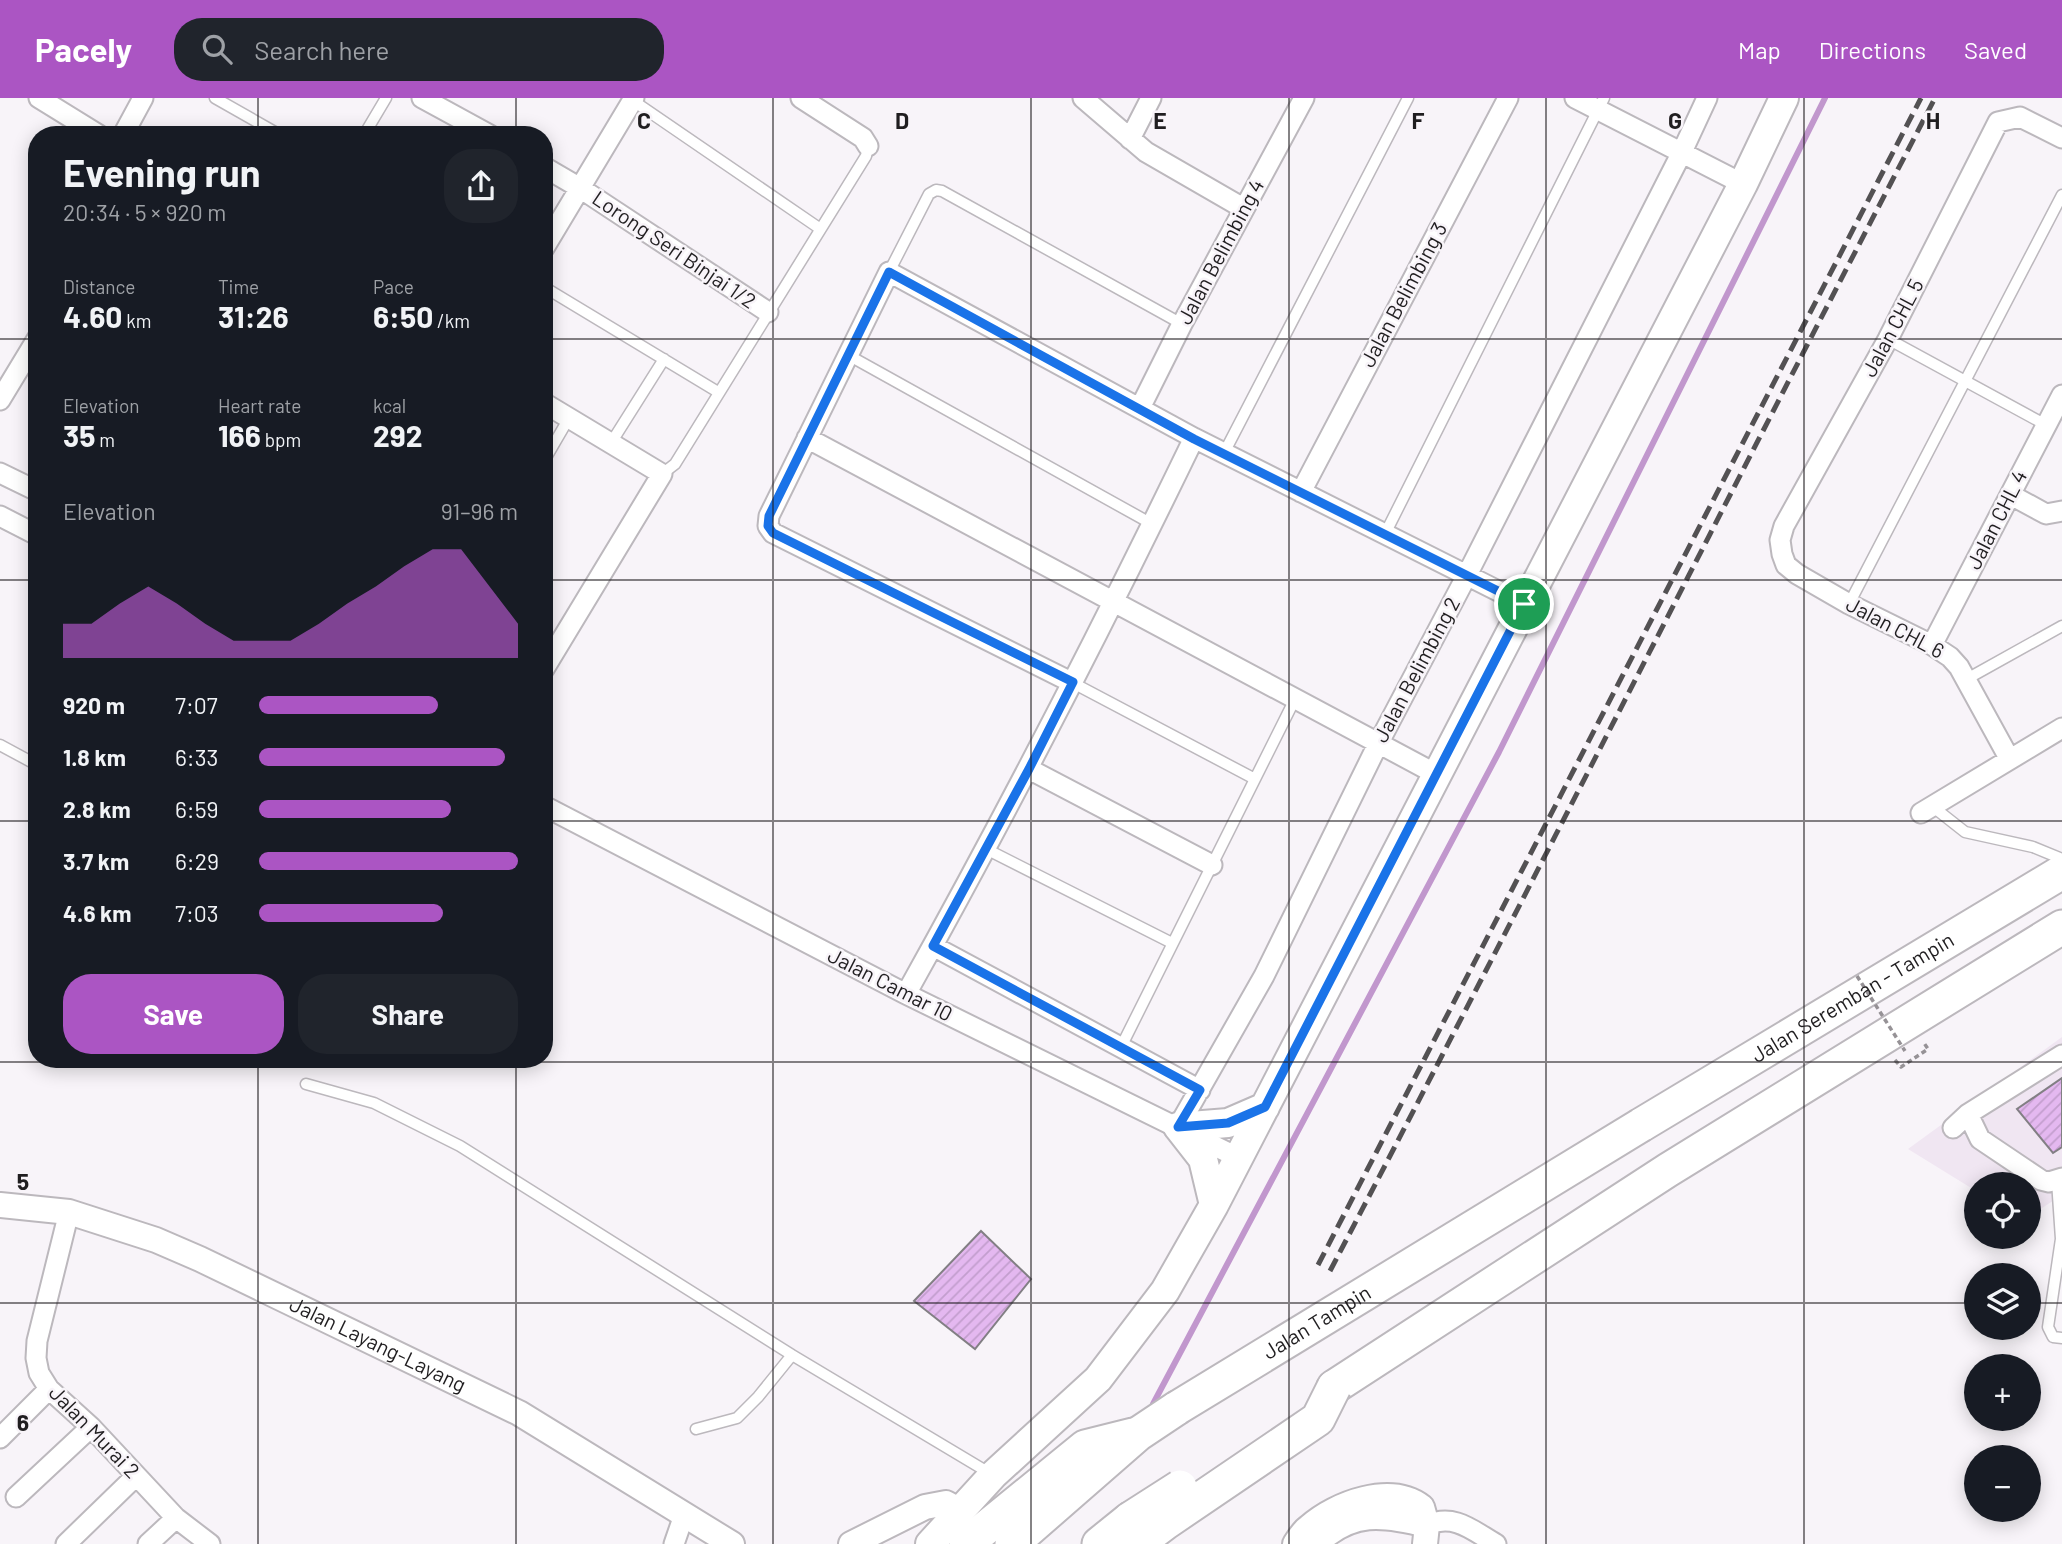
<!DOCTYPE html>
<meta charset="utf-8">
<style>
:root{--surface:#171b24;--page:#20242c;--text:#f1f3f6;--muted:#9ea1a6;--accent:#ab55c3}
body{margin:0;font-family:Barlow,sans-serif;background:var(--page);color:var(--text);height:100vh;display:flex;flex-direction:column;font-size:26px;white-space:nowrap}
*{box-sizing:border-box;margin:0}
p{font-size:23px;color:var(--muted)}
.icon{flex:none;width:38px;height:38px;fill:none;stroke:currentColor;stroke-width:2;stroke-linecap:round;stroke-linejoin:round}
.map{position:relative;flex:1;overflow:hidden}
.side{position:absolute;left:28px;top:28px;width:525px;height:942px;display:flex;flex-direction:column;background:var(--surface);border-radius:28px;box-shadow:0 4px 18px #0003}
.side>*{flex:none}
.controls{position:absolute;left:1964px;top:1074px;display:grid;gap:14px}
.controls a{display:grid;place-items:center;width:77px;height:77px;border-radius:50%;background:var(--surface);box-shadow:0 4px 18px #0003;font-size:35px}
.pin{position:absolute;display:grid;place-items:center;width:60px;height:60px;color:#fff;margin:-30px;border:4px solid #fff;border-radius:50%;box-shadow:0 2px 7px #0007}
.round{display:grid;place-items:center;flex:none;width:74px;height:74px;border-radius:28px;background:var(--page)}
.headline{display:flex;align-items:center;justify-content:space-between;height:119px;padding:0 35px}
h1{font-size:38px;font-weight:700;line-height:52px}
.metrics{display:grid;grid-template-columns:repeat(3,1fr);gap:10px;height:119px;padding:7px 35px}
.metrics div{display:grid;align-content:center}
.metrics b{font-size:30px;font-weight:700}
.metrics small{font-size:19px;font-weight:400}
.metrics p{font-size:19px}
.chart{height:196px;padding:14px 35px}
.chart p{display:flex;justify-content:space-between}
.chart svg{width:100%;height:126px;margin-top:7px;fill:var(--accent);opacity:.7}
.action{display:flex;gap:14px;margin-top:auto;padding:14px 35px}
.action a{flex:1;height:80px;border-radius:28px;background:var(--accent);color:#fff;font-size:28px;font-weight:700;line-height:80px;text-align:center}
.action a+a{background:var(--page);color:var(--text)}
ul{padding:0 35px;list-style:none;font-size:23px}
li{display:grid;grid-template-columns:112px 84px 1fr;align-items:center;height:52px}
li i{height:18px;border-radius:9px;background:var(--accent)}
header{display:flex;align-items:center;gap:42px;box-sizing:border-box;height:98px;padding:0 35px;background:var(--accent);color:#fff}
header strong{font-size:33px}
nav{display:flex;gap:38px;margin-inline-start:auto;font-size:24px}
.search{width:490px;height:63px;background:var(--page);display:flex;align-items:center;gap:18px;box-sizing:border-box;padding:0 24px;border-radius:28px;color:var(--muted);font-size:26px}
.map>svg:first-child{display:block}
</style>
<header>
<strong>Pacely</strong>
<div class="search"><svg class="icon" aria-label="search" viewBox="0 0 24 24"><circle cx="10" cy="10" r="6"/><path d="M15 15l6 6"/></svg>Search here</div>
<nav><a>Map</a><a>Directions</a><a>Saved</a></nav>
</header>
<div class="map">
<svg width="2062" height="1446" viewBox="0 0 2062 1446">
<defs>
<pattern id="building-hatch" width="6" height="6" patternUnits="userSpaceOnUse" patternTransform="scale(1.75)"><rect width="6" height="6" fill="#e4b8f0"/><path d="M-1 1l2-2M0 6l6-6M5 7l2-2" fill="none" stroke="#c39ece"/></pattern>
</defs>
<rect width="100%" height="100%" fill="#f8f4f9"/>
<path fill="#f0e6f2" d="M 2062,939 L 2062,1097 L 2028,1119 L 2028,1087 L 1976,1087 L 1976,1093 L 1908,1051 Z"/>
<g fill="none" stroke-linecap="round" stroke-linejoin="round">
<path stroke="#c197cd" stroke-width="6" d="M 1153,1306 L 1499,654 L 1825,0"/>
</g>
<path fill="url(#building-hatch)" stroke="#827f84" stroke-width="2" d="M 2062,980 L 2062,1049 L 2053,1055 L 2017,1011 Z
M 981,1133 L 1031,1181 L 975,1251 L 914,1203 Z"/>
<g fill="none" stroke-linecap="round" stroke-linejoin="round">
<g stroke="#bcb8bd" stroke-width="13">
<path id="service" d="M 215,0 L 280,37
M 632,2 L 819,130
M 364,37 L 386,0
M 889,174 L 929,96 L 936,92 L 942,93 L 1182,226
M 544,189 L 718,294
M 1888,241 L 2046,327
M 848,257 L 1152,426
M 611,345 L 664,261
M 1224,355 L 1408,0
M 544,363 L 569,320
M 662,376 L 675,366 L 866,58 L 868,48
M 1385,436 L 1604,0
M 1849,506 L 2062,97
M 1965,582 L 2062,528
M 1073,585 L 1255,681
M 0,647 L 37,667
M 1932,708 L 1965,734 L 2033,749 L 2062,761
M 986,751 L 1172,845
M 1121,949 L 1295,601
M 306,986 L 374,1005 L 460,1048 L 792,1257 L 991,1376
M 2057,1083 L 2061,1141 L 2048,1229 L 2053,1239 L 2062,1240
M 696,1331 L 737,1320 L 758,1299 L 792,1257"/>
</g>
<g stroke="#bcb8bd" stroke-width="23">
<path id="minor" d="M 39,0 L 99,37
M 422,0 L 490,37
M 801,0 L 863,40 L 868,48
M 1083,0 L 1146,54 L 1243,110
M 1575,0 L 1743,86
M 123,37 L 143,0
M 1130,41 L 1151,0
M 544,69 L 580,90 L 768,214
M 544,150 L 634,0
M 0,302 L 37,241
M 544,305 L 662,376 L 544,571
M 1140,310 L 1182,226 L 1304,0
M 807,340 L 1436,676
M 0,375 L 37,393
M 1301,394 L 1508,0
M 2011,397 L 2046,416 L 2062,413
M 0,418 L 37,437
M 1932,547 L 2062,297
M 1073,585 L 773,435 L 768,428 L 769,418 L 889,174 L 1194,340 L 1524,506
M 2009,660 L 1959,569 L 1950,559 L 1932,547 L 1849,506 L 1797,476 L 1786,467 L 1782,456 L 1780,442 L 1784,428 L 1888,241 L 1998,24 L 2020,19 L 2062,40
M 1029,671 L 1212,767
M 544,708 L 906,896 L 1239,1060
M 1921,715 L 2062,630
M 933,848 L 1200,992
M 906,896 C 1008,713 1103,528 1194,340
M 1968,1016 L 1980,1041 L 2041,1082 L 2049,1084 L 2062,1080
M 1178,1029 L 1264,878 L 1378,646 L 1467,477 L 1681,56 L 1707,0
M 1953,1030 L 1968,1016 L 2062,957
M 69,1114 L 37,1243 L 36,1260 L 39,1275 L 49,1291 L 91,1329 L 176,1420 L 210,1446
M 0,1340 L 49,1291
M 16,1399 L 91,1329
M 1427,1427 C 1455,1415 1473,1433 1496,1446
M 66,1446 L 136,1378
M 148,1446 L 176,1420
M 674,1446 L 684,1417"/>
</g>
<g stroke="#bcb8bd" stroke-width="28">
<g id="tertiary">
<path id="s1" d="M 0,1107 L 69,1114 L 156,1142 L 200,1161 L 519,1315 L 732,1446"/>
<path d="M 851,1446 L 925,1409 L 946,1405 L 959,1412"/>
<path d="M 1295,1446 C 1299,1440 1303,1433 1309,1429 C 1336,1405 1391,1385 1422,1409 L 1427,1427 L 1425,1446"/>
<path d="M 1316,1446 C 1351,1411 1384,1416 1427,1427"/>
</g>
</g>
<g stroke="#bcb8bd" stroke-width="32">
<path id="secondary" d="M 1178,1029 L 1228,1025 L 1265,1009
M 1178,1029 L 1203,1061 L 1214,1107
M 930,1446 L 993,1377 L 1098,1281 L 1165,1193 L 1214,1107 L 1743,86 L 1784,0"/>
</g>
<g stroke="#bcb8bd" stroke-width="37">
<g id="trunk">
<path id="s2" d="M 1641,1027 L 2062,774"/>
<path d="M 1334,1289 L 1668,1072 L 2062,829"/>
<path d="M 966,1446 L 1085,1349 L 1133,1337"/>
<path d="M 1012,1446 L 1138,1336 L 1177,1310"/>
<path d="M 1099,1446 L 1130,1421"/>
</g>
</g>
<path stroke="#969296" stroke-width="3.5" stroke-dasharray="5 3.5" stroke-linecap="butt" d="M 1895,962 L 1901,969 L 1928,951 L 1924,945"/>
<use href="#service" stroke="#fff" stroke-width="10"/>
<use href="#minor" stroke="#fff" stroke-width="19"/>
<use href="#tertiary" stroke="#fff" stroke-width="24"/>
<use href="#secondary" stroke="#fff" stroke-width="28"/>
<use href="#trunk" stroke="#fff" stroke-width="33"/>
<path stroke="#535153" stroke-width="5" stroke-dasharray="14 7" stroke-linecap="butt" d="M 1318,1167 L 1921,0
M 1330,1173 C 1534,783 1732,390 1935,0"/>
<g stroke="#bcb8bd" stroke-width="37" stroke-linecap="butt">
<g id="trunk-bridge">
<path id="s3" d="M 1177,1310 L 1641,1027"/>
<path d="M 1130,1421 L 1180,1389"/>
<path d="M 1140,1444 L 1165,1425 L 1318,1321 L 1334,1289"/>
</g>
</g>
<path stroke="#969296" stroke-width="3.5" stroke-dasharray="5 3.5" stroke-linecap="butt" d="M 1857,878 L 1905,953"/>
<use href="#trunk-bridge" stroke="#fff" stroke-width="33"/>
</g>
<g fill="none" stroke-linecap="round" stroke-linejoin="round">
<g stroke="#fff" stroke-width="14">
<path id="route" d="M 889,174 L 1194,341 L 1524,506 L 1265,1009 L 1228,1025 L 1178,1029 L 1200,992 L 933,848 L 1029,671 L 1073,584 L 773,435 L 768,428 L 769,418 Z"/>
</g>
<use href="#route" stroke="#1a73e8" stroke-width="9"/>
</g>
<path fill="none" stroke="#201e20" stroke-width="2" stroke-opacity="0.55" d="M 258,0 L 258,37M 516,0 L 516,37M 773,0 L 773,1446M 1031,0 L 1031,1446M 1289,0 L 1289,1446M 1546,0 L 1546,1446M 1804,0 L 1804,1446M 0,241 L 37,241M 544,241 L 2062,241M 0,482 L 37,482M 544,482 L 2062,482M 0,723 L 37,723M 544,723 L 2062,723M 258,961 L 258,1446M 516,961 L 516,1446M 0,964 L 2062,964M 0,1205 L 1976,1205M 2028,1205 L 2062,1205"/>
<g text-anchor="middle" stroke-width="5" stroke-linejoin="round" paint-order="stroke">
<g font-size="21" fill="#201e20" stroke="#f8f4f9">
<text transform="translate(674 152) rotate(34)" y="7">Lorong Seri Binjai 1/2</text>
<text transform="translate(1221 154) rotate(-62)" y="7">Jalan Belimbing 4</text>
<text transform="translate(1404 197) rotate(-62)" y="7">Jalan Belimbing 3</text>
<text transform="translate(1893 230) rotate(-62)" y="7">Jalan CHL 5</text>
<text transform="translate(1997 422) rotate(-63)" y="7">Jalan CHL 4</text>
<text transform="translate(1895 530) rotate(28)" y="7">Jalan CHL 6</text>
<text transform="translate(1417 572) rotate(-62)" y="7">Jalan Belimbing 2</text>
<text transform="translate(890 887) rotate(27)" y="7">Jalan Camar 10</text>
<text dy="7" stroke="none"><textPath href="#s2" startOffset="247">Jalan Seremban - Tampin</textPath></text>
<text dy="7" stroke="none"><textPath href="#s3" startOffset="164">Jalan Tampin</textPath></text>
<text dy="7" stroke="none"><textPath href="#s1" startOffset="406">Jalan Layang-Layang</textPath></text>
<text transform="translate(94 1334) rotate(46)" y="7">Jalan Murai 2</text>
</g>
</g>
<g font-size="23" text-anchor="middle" font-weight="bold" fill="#201e20" stroke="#f8f4f9" stroke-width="5" stroke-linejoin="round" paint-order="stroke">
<text x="644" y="31">C</text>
<text x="902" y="31">D</text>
<text x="1160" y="31">E</text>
<text x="1418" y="31">F</text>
<text x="1675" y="31">G</text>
<text x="1933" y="31">H</text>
<text x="23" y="1092">5</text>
<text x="23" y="1333">6</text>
</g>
</svg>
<div class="controls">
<a><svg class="icon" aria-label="locate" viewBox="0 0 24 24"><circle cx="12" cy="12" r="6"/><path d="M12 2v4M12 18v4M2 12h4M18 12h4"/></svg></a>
<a><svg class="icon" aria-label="layers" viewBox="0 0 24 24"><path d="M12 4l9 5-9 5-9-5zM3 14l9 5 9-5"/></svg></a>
<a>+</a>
<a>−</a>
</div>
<div class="pin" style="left:1524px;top:506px;background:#1e9e55"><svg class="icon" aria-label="arrive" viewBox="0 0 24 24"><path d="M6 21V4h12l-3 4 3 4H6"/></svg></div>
<section class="side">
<div class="headline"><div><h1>Evening run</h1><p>20:34 · 5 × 920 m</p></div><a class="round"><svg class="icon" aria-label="share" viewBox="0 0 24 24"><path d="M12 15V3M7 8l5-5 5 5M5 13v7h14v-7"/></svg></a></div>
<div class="metrics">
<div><p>Distance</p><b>4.60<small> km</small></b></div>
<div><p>Time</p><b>31:26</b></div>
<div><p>Pace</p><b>6:50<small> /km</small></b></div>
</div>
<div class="metrics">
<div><p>Elevation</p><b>35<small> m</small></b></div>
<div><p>Heart rate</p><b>166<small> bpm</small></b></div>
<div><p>kcal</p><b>292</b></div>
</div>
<div class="chart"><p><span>Elevation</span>91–96 m</p>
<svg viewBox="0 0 160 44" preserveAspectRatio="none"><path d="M0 44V32L10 32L20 25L30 19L40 25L50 32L60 38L70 38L80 38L90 32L100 25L110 19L120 12L130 6L140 6L150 19L160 32V44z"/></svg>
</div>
<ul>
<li><b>920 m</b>7:07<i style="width:69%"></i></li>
<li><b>1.8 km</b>6:33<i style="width:95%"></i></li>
<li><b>2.8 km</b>6:59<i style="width:74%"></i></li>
<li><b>3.7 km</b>6:29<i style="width:100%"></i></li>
<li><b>4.6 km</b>7:03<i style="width:71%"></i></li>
</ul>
<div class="action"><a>Save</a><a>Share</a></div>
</section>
</div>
